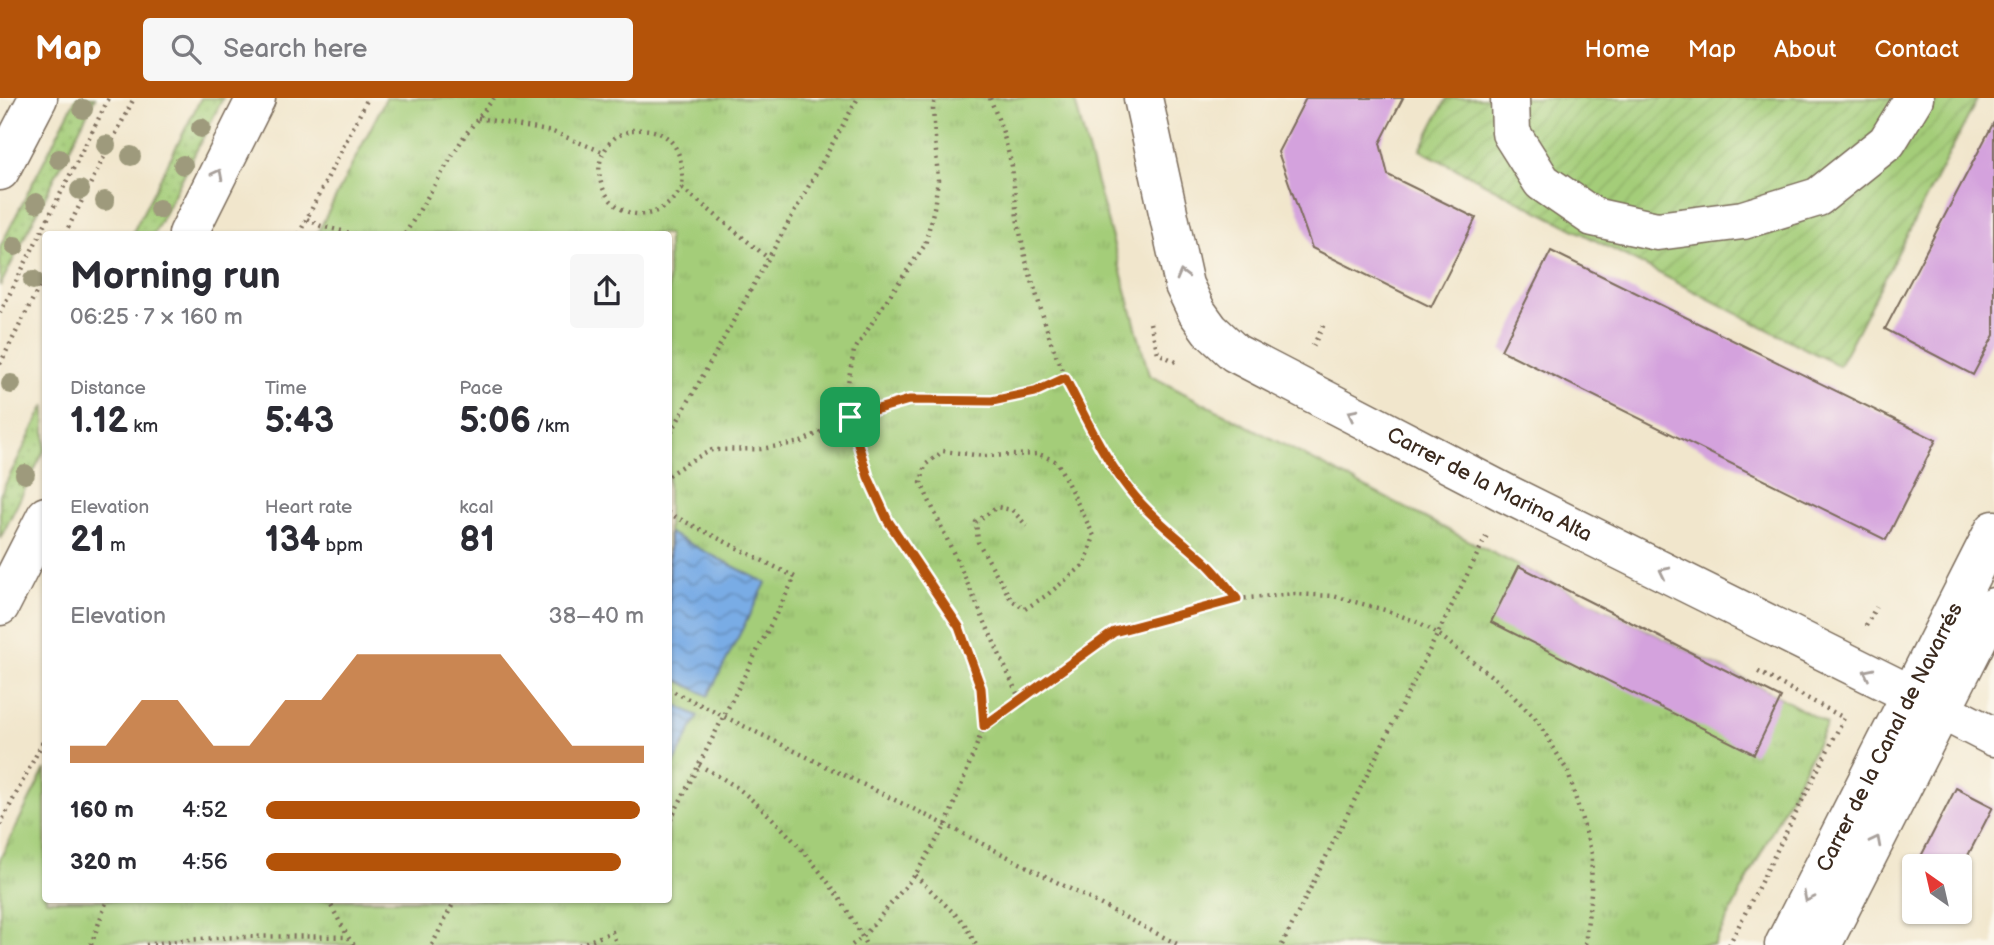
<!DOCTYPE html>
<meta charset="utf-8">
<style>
:root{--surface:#fff;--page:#f7f7f7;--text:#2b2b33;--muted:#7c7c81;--accent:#b45309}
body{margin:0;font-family:"Balsamiq Sans",sans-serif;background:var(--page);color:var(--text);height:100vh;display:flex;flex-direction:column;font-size:26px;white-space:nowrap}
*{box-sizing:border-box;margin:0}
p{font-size:23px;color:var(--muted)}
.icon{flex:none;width:38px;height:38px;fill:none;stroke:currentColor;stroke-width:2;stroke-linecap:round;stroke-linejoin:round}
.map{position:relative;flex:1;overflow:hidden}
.sheet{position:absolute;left:42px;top:133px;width:630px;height:672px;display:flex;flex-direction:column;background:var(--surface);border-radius:7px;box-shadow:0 2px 5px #0004}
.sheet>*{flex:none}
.needle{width:46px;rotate:326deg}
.controls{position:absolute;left:1902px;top:756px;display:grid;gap:14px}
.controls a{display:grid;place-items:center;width:70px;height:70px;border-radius:7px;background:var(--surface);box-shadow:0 2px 5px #0004;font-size:35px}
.pin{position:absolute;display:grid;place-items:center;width:60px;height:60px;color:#fff;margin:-30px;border-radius:14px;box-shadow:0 4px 10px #0006}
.round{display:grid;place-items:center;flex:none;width:74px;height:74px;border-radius:7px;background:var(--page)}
.overview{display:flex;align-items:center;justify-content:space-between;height:119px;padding:0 28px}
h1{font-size:38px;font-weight:600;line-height:52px}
.stats{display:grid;grid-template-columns:repeat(3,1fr);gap:10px;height:119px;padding:7px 28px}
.stats div{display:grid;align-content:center}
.stats b{font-size:35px;font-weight:600}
.stats small{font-size:19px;font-weight:400}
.stats p{font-size:19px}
.chart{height:196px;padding:14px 28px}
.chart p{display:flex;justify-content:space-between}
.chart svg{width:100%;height:126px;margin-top:7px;fill:var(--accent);opacity:.7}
ul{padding:0 28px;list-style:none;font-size:23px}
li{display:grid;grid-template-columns:112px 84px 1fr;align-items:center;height:52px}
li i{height:18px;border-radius:9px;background:var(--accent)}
header{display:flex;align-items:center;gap:42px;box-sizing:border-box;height:98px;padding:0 35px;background:var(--accent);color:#fff}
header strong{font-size:33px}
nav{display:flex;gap:38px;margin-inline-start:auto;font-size:24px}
.search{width:490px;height:63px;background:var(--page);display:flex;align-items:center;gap:18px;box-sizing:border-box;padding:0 24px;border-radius:7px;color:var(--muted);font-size:26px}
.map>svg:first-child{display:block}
</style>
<header>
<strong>Map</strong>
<div class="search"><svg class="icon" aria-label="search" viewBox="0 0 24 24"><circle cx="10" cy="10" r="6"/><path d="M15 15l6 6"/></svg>Search here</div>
<nav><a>Home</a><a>Map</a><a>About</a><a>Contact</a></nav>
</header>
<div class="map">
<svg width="1994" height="847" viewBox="0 0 1994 847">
<defs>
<pattern id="grass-dots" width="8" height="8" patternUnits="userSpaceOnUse" patternTransform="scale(1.75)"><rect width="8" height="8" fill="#a4cd79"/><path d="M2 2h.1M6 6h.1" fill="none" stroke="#8eb068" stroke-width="1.8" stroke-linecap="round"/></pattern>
<pattern id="park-tufts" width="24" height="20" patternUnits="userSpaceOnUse" patternTransform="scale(1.75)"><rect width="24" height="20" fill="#a4cd79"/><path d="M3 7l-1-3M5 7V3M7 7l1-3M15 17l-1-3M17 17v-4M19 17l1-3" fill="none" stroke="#8eb068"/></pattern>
<pattern id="garden-furrows" width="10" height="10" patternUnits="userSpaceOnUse" patternTransform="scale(1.75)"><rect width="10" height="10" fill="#a4cd79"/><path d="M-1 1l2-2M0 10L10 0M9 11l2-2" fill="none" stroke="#8eb068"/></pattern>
<pattern id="water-waves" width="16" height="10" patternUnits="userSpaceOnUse" patternTransform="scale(1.75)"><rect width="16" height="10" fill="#79ace5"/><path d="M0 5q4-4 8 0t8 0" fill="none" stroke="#648cb9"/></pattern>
</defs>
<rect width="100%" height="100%" fill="#fbf7ec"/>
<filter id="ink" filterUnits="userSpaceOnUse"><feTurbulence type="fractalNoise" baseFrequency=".0143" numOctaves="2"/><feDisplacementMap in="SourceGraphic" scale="14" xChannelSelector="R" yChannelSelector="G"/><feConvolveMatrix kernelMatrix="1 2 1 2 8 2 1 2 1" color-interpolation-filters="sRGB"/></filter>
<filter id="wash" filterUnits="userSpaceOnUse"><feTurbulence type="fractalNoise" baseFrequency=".00686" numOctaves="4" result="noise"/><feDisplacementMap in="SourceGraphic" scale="28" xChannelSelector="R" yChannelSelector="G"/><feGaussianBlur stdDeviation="1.57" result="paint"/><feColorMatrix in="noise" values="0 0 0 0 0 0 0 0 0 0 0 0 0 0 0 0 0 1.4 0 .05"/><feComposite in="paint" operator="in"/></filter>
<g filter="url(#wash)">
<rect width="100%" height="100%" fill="#f1e6cc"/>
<path fill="url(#grass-dots)" stroke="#707c4c" stroke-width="2" d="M 76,0 L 95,0 L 0,188 L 0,149 Z
M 201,0 L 223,0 L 154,136 L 132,136 Z
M 45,307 L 45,351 L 0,441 L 0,397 Z"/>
<path fill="url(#park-tufts)" stroke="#707c4c" stroke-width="2" d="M 386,0 L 1074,0 L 1149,277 L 1481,449 L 1781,600 L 1827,626 L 1714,847 L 0,847 L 0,761 L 45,671 L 46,802 L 668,802 L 668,136 L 317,136 Z"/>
<path fill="url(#garden-furrows)" stroke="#707c4c" stroke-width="2" d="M 1447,0 L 1978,0 L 1839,268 L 1420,52 Z"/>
<path fill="url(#water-waves)" stroke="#5a6b82" stroke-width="2" d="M 669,435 L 766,485 L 708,598 L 669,578 Z
M 669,603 L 698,618 L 669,676 Z"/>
<g id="blocks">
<path fill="#d4a2dd" d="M 1306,0 L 1403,0 L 1380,45 L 1388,77 L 1476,120 L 1431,209 L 1312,150 L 1278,54 Z
M 1994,24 L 1994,237 L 1973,277 L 1885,231 Z
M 1551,153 L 1936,342 L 1886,442 L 1501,252 Z
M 1519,468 L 1781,600 L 1754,656 L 1491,524 Z
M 1956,690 L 1993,709 L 1960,773 L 1960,768 L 1916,768 Z"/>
</g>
</g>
<g filter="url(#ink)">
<use href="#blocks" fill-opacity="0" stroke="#7b6c5b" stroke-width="2"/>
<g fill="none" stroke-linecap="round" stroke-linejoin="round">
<g stroke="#7b6c5b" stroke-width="41">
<g id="minor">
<path id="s1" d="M 1143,0 L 1184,187 L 1197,214 L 1210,232 L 1235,255 L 1507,396 L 1910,596 L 1994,639"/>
<path d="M 1510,0 L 1511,35 L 1542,84 L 1593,119 L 1657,133 L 1743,122 L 1818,99 L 1887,44 L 1914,0"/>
<path id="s2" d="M 1784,847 L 1994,432"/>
<path d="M 1822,847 L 1994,509"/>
</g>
</g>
<g stroke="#7b6c5b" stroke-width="41">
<path id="secondary" d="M 0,73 L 38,0
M 188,136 L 256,0
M 0,508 L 46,418"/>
</g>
<path stroke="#7b6c5b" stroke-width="4.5" stroke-dasharray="2 5" stroke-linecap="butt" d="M 990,0 L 1002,31 L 1012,68 L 1017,120 L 1026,163 L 1051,244 L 1065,280 L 1104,356 L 1135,399 L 1166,431 L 1202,461 L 1220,479 L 1237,501
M 478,20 L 553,34 L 603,54
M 632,32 C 637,32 644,31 649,32 C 679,37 684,65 682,90 C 678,95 673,102 668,106 C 634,134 590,100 601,60 C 604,52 610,43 617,38 C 621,36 627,34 632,32 Z
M 682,90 L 768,160
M 307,121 L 321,128 L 354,136
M 65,136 L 134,0
M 299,136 L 368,0
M 405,136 L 465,37 L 494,0
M 0,215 L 109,0
M 1150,225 L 1158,255 L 1178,265
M 1313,248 L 1324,226
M 0,266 L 46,175
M 668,340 L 858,0
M 668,377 L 692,362 L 712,352 L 761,351 L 801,344 L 850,319 L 909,302 L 992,303 L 1035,294 L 1065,280
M 668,415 L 795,479 L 668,727
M 1866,528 L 1876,509
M 668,591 L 946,727 L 1179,847
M 1020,602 L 965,480 L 921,385 L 925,367 L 943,353 L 984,358 L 1039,356 L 1057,364 L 1094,438 L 1085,466 L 1047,497 L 1025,511 L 1012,503 L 978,444 L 976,424 L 997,409 L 1012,412 L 1027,428
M 985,627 L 1114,534 L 1237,501 L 1295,496 L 1333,498 L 1385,512 L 1420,525 L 1438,536 L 1499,584 L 1537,622 L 1568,674 L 1592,756 L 1591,795 L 1585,847
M 699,667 C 714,676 731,684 745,696 C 791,734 841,793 866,847
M 0,727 L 46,638
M 915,777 L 964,825 L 976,847
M 328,802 L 348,839
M 91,847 L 107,802
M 146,847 C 213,837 280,838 348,839 L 354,847
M 432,847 L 455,802
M 579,847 L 612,834 L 617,847
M 852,847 L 863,839 L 915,777 L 946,727 L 984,628 L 981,590 L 959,529 L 888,423 L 868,379 L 850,319 L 847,290 L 854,253 L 888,200 L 925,147 L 934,110 L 938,82 L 933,11 L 935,0
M 1282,847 L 1488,435
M 1729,847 L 1844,620 L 1755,572"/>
<use href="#minor" stroke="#fff" stroke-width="38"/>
<use href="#secondary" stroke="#fff" stroke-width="38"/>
</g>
<g fill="#9e9a7b">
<circle cx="83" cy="11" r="10"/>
<circle cx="201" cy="30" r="10"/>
<circle cx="106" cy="47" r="10"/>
<circle cx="131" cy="58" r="10"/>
<circle cx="59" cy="61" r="10"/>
<circle cx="183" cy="67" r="10"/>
<circle cx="80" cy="92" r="10"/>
<circle cx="105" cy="103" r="10"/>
<circle cx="36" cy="105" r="10"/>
<circle cx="159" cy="111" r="10"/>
<circle cx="15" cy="148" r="10"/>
<circle cx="33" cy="182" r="10"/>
<circle cx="11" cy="286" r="10"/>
<circle cx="25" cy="376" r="10"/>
</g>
<defs><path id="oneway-chevron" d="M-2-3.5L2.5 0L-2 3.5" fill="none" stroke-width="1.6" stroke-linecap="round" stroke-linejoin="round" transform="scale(1.75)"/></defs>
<g stroke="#a79f9a">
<use href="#oneway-chevron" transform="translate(218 76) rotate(-63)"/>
<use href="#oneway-chevron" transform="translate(1182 177) rotate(-105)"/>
<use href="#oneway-chevron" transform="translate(1352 316) rotate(-153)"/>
<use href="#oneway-chevron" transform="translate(1664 474) rotate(-154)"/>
<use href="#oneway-chevron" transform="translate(1868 575) rotate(-154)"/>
<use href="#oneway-chevron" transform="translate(1876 743) rotate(-63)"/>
<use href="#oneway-chevron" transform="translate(1808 799) rotate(117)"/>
</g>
</g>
<g fill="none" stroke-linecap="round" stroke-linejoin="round" filter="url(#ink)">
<g stroke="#fff" stroke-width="14">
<path id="route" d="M 1065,280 C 1087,322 1106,366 1137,401 C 1157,424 1179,440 1201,460 C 1215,472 1226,487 1237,501 L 1114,534 L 984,628 L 981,590 L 959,529 L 888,423 L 868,379 L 850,319 L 909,302 L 992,303 L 1035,294 Z"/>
</g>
<use href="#route" stroke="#b45309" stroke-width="9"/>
</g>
<g text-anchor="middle" stroke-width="7" stroke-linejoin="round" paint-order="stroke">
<g font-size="21" fill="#3b2a1e" stroke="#fbf7ec">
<text dy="7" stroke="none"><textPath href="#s1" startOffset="564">Carrer de la Marina Alta</textPath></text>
<text dy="7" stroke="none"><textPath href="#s2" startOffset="233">Carrer de la Canal de Navarrés</textPath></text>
</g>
</g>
</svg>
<div class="controls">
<a><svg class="needle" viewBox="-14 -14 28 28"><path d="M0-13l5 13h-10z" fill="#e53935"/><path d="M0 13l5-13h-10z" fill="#7c7c81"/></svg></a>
</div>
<div class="pin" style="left:850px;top:319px;background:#1e9e55"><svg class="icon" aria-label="arrive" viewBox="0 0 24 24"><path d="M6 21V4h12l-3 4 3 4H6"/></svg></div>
<section class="sheet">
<div class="overview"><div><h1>Morning run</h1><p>06:25 · 7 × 160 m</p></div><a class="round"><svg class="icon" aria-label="share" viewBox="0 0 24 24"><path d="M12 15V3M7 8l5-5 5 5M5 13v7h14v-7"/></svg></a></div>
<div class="stats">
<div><p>Distance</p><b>1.12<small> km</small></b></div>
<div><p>Time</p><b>5:43</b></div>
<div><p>Pace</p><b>5:06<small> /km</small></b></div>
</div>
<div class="stats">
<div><p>Elevation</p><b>21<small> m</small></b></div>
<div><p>Heart rate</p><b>134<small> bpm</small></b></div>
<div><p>kcal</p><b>81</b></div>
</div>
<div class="chart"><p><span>Elevation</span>38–40 m</p>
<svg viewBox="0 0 160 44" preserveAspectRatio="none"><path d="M0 44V38L10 38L20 22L30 22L40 38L50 38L60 22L70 22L80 6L90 6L100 6L110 6L120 6L130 22L140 38L150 38L160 38V44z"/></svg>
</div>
<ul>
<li><b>160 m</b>4:52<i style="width:99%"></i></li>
<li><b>320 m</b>4:56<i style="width:94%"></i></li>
</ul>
</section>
</div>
